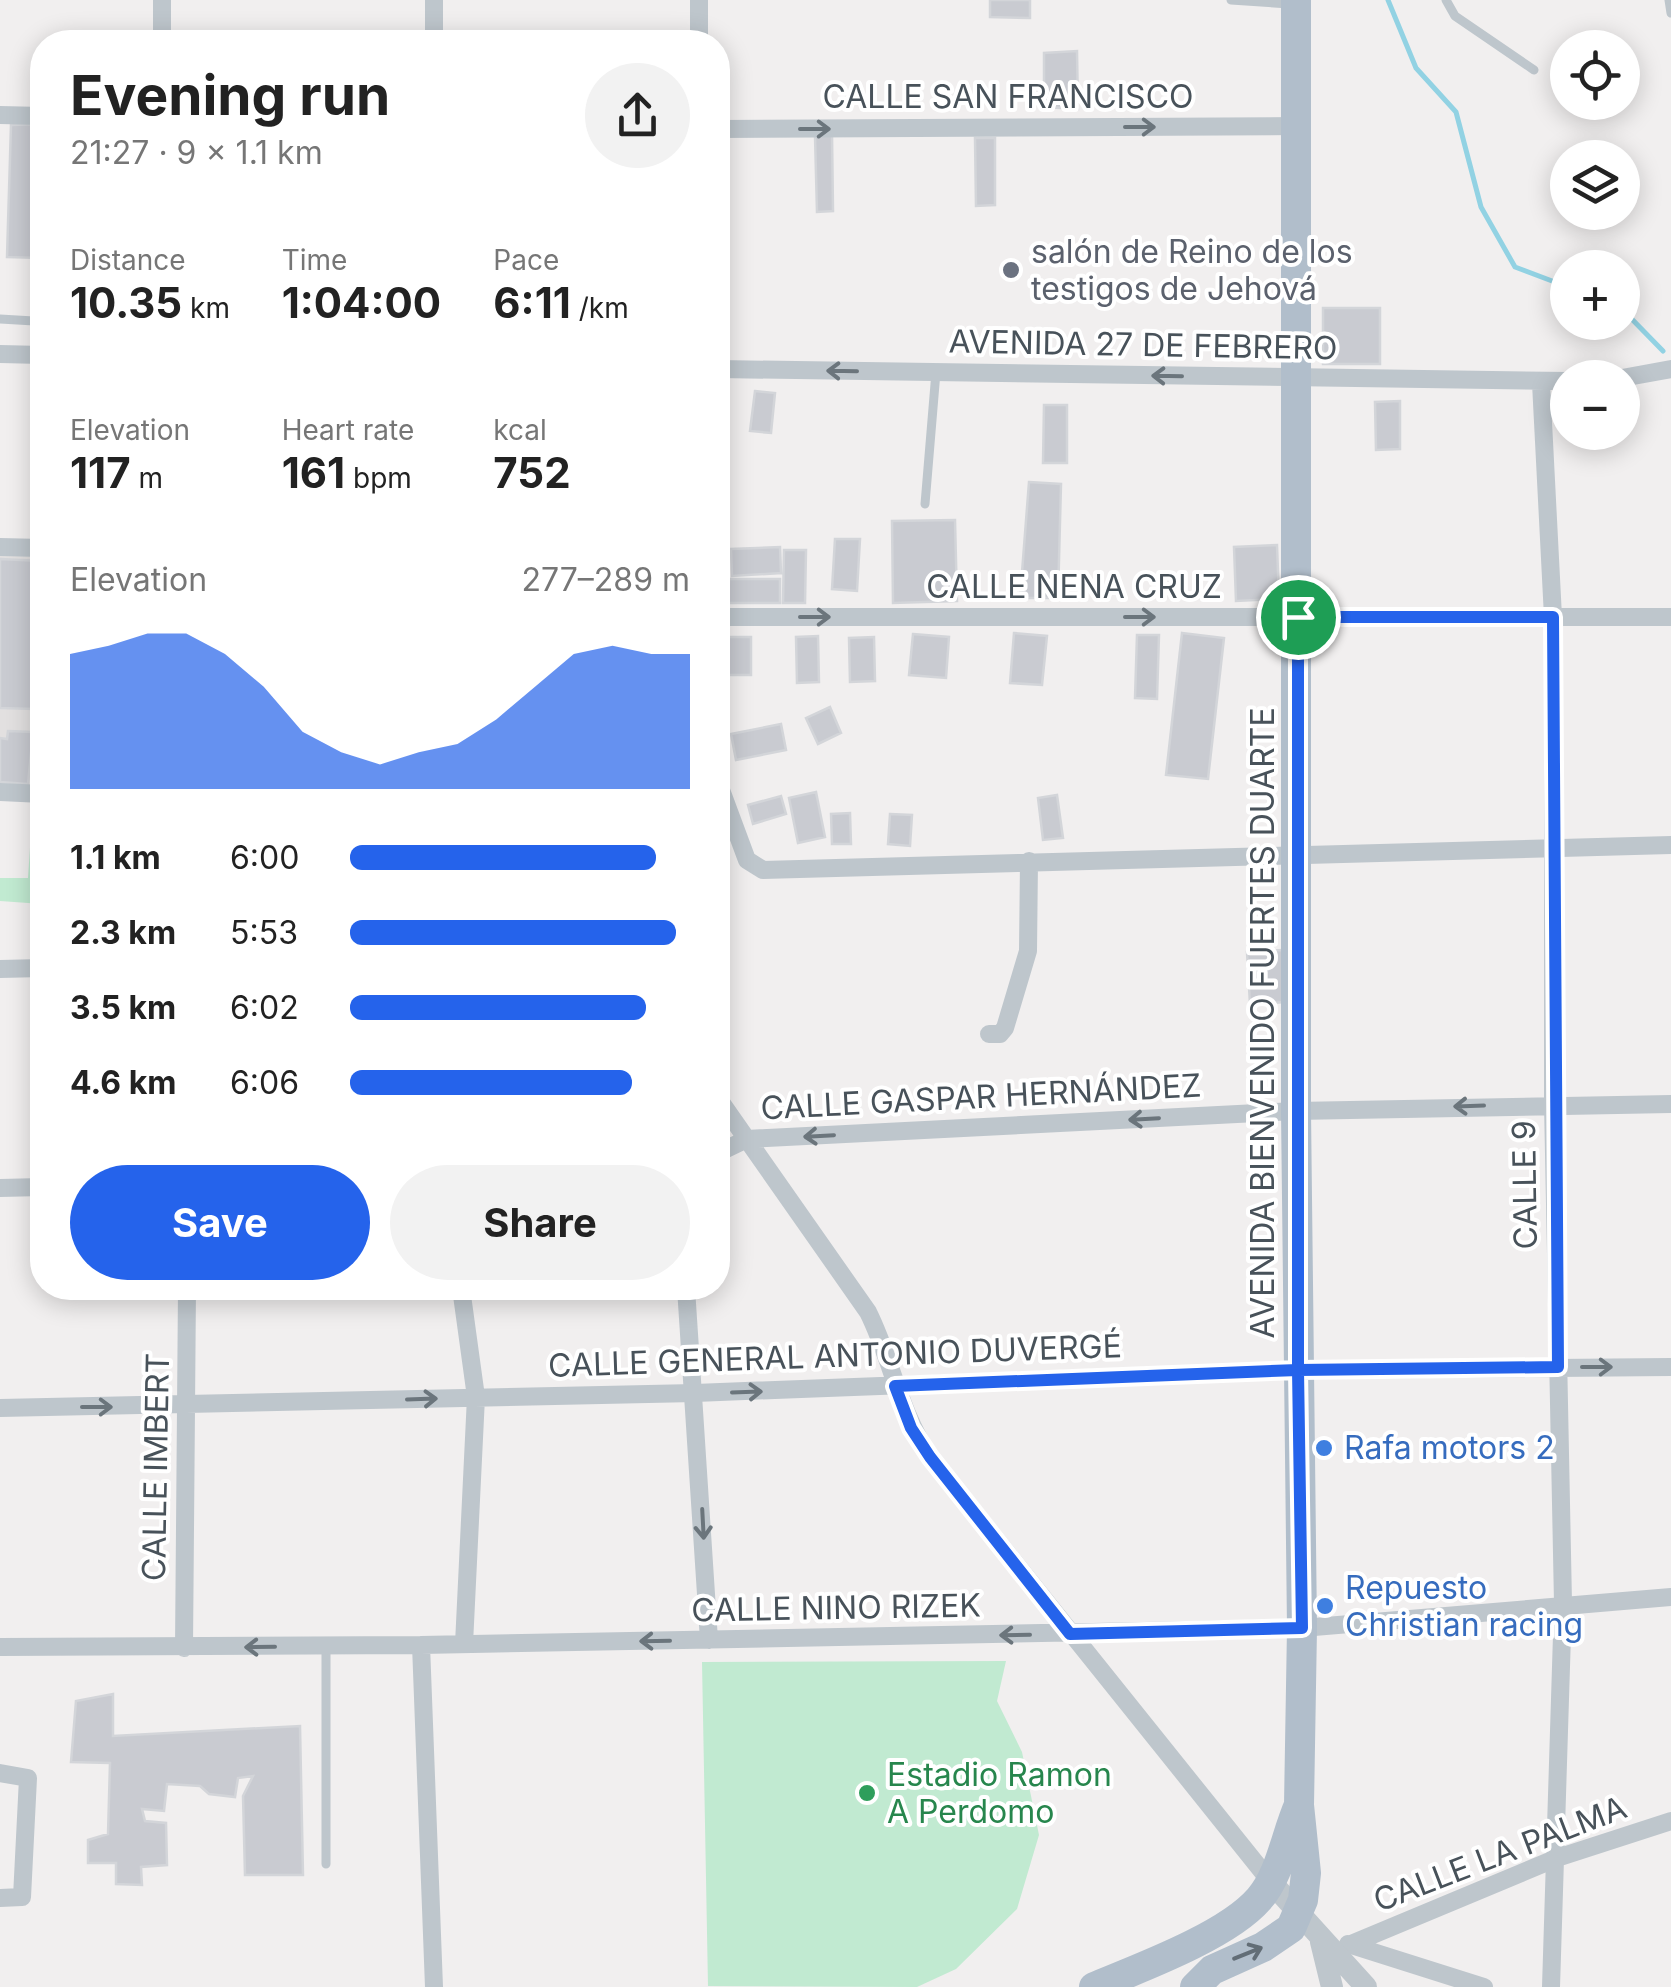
<!DOCTYPE html>
<meta charset="utf-8">
<style>
:root{--surface:#fff;--page:#f2f2f2;--text:#222;--muted:#767676;--accent:#2563eb}
body{margin:0;font-family:Inter,sans-serif;background:var(--page);color:var(--text);height:100vh;display:flex;flex-direction:column;font-size:38px;white-space:nowrap}
*{box-sizing:border-box;margin:0}
p{font-size:32px;color:var(--muted)}
.icon{flex:none;width:55px;height:55px;fill:none;stroke:currentColor;stroke-width:2;stroke-linecap:round;stroke-linejoin:round}
.map{position:relative;flex:1;overflow:hidden}
.panel{position:absolute;left:30px;top:30px;width:700px;height:1270px;display:flex;flex-direction:column;background:var(--surface);border-radius:40px;box-shadow:0 5px 25px #0003}
.panel>*{flex:none}
.buttons{position:absolute;left:1550px;top:30px;display:grid;gap:20px}
.buttons a{display:grid;place-items:center;width:90px;height:90px;border-radius:50%;background:var(--surface);box-shadow:0 5px 25px #0003;font-size:50px}
.pin{position:absolute;display:grid;place-items:center;width:85px;height:85px;color:#fff;margin:-42px;border:5px solid #fff;border-radius:50%;box-shadow:0 2px 10px #0007}
.round{display:grid;place-items:center;flex:none;width:105px;height:105px;border-radius:52px;background:var(--page)}
.headline{display:flex;align-items:center;justify-content:space-between;height:170px;padding:0 40px}
h1{font-size:55px;font-weight:700;line-height:75px}
.metrics{display:grid;grid-template-columns:repeat(3,1fr);gap:15px;height:170px;padding:10px 40px}
.metrics div{display:grid;align-content:center}
.metrics b{font-size:42px;font-weight:700}
.metrics small{font-size:28px;font-weight:400}
.metrics p{font-size:28px}
.chart{height:280px;padding:20px 40px}
.chart p{display:flex;justify-content:space-between}
.chart svg{width:100%;height:180px;margin-top:10px;fill:var(--accent);opacity:.7}
.button{display:flex;gap:20px;margin-top:auto;padding:20px 40px}
.button a{flex:1;height:115px;border-radius:60px;background:var(--accent);color:#fff;font-size:40px;font-weight:700;line-height:115px;text-align:center}
.button a+a{background:var(--page);color:var(--text)}
ul{padding:0 40px;list-style:none;font-size:32px}
li{display:grid;grid-template-columns:160px 120px 1fr;align-items:center;height:75px}
li i{height:25px;border-radius:12px;background:var(--accent)}
.map>svg:first-child{display:block}
</style>
<div class="map">
<svg width="1671" height="1987" viewBox="0 0 1671 1987">
<rect width="100%" height="100%" fill="#f1efef"/>
<path fill="#e2e0e0" d="M 0,555 L 42,556 L 42,787 L 0,784 Z"/>
<path fill="#c1ead1" d="M 32,817 L 42,821 L 42,904 L 0,901 L 0,878 L 28,878 Z
M 1006,1661 L 997,1701 L 1022,1752 L 1039,1835 L 1017,1909 L 956,1969 L 917,1987 L 708,1986 L 702,1662 Z"/>
<g fill="none" stroke-linecap="round" stroke-linejoin="round">
<path stroke="#92d2e3" stroke-width="5" d="M 1388,0 L 1416,68 L 1456,112 L 1481,207 L 1515,267 L 1568,287
M 1622,309 L 1663,351"/>
</g>
<path fill="#c9cbd1" stroke="#d3d5d9" stroke-width="2.5" d="M 990,0 L 1030,0 L 1030,18 L 990,17 Z
M 1077,51 L 1078,109 L 1044,107 L 1044,53 Z
M 42,124 L 42,258 L 7,257 L 11,125 Z
M 832,134 L 833,211 L 817,212 L 815,136 Z
M 975,138 L 995,138 L 995,205 L 976,206 Z
M 1323,308 L 1380,308 L 1380,364 L 1323,364 Z
M 755,391 L 775,393 L 771,433 L 750,431 Z
M 1400,401 L 1400,449 L 1376,450 L 1375,402 Z
M 1044,405 L 1067,405 L 1067,463 L 1043,463 Z
M 1029,482 L 1061,484 L 1058,598 L 1020,598 Z
M 955,520 L 957,601 L 893,603 L 892,521 Z
M 835,539 L 860,539 L 857,591 L 832,589 Z
M 1277,545 L 1279,599 L 1236,601 L 1234,547 Z
M 780,547 L 781,573 L 732,576 L 731,549 Z
M 784,550 L 806,550 L 805,603 L 783,603 Z
M 0,559 L 41,561 L 34,709 L 0,708 Z
M 729,579 L 780,579 L 780,603 L 728,603 Z
M 1014,633 L 1047,636 L 1042,685 L 1010,683 Z
M 1182,633 L 1224,638 L 1208,779 L 1166,775 Z
M 913,634 L 949,637 L 946,678 L 909,675 Z
M 1137,635 L 1159,635 L 1157,699 L 1135,698 Z
M 818,636 L 819,682 L 797,683 L 796,637 Z
M 723,637 L 751,637 L 751,675 L 723,675 Z
M 874,637 L 875,681 L 850,682 L 849,638 Z
M 830,707 L 841,733 L 818,744 L 806,718 Z
M 781,724 L 786,750 L 736,760 L 731,734 Z
M 8,731 L 33,732 L 28,784 L 0,782 L 0,738 L 7,739 Z
M 34,740 L 42,740 L 42,782 L 33,782 Z
M 816,792 L 825,837 L 798,843 L 789,798 Z
M 1057,795 L 1063,838 L 1043,840 L 1038,798 Z
M 781,796 L 786,814 L 753,824 L 748,805 Z
M 850,813 L 851,844 L 832,844 L 831,814 Z
M 890,814 L 912,815 L 910,846 L 888,844 Z
M 1282,950 L 1286,1002 L 1250,1004 L 1247,952 Z
M 113,1694 L 113,1736 L 300,1726 L 303,1875 L 245,1875 L 243,1796 L 253,1776 L 238,1778 L 235,1797 L 209,1794 L 200,1786 L 167,1784 L 164,1811 L 142,1809 L 145,1821 L 166,1823 L 167,1865 L 141,1867 L 142,1885 L 116,1884 L 116,1863 L 88,1863 L 88,1840 L 108,1834 L 110,1763 L 71,1762 L 76,1701 Z"/>
<g fill="none" stroke-linecap="round" stroke-linejoin="round">
<path stroke="#bec6cc" stroke-width="9" d="M 1231,0 L 1289,4
M 1446,0 L 1455,16 L 1534,70
M 1669,0 L 1671,13
M 0,319 L 34,321
M 925,504 L 936,372
M 326,1864 L 326,1646"/>
<path stroke="#bec6cc" stroke-width="18" d="M 162,0 L 162,42
M 434,0 L 434,42
M 699,0 L 699,42
M 0,115 L 42,116
M 718,129 L 1298,126
M 0,354 L 42,355
M 718,369 L 1568,381
M 1622,378 L 1671,369
M 1541,383 L 1553,617 L 1553,1104 L 1563,1603 L 1551,1987
M 0,547 L 42,548
M 718,617 L 1671,617
M 718,782 L 747,860 L 763,870 L 1671,845
M 0,792 L 42,794
M 0,969 L 42,968
M 989,1034 L 1000,1034 L 1005,1028 L 1028,951 L 1029,861
M 718,1098 L 868,1312 C 892,1360 899,1411 930,1457 L 1270,1881
M 718,1153 L 747,1139 L 1296,1111 L 1671,1104
M 0,1188 L 42,1187
M 461,1288 L 476,1397 L 464,1644
M 686,1288 L 709,1640
M 0,1408 L 695,1393 L 1298,1370 L 1671,1367
M 421,1645 L 434,1987
M 0,1647 L 421,1645 L 1302,1628 L 1671,1597
M 184,1648 L 187,1288
M 0,1773 L 28,1778 L 22,1897 L 0,1898
M 1348,1944 L 1484,1987
M 1351,1944 L 1557,1858 L 1671,1821"/>
<path stroke="#bec6cc" stroke-width="22" d="M 1270,1881 L 1366,1987
M 1321,1942 L 1332,1987"/>
<path stroke="#b1becb" stroke-width="30" d="M 1094,1987 C 1140,1968 1227,1936 1259,1899 C 1280,1876 1286,1834 1299,1805
M 1195,1987 L 1212,1970 L 1263,1947 L 1291,1928 L 1303,1900 L 1306,1873 L 1299,1805 L 1302,1628 L 1296,1111 L 1296,0"/>
</g>
<defs><path id="oneway-shaft" d="M-6 0H5M1.5-3L5.5 0L1.5 3" fill="none" stroke-width="1.6" stroke-linecap="round" stroke-linejoin="round" transform="scale(2.5)"/></defs>
<g stroke="#6b757c">
<use href="#oneway-shaft" transform="translate(1140 127)"/>
<use href="#oneway-shaft" transform="translate(815 129)"/>
<use href="#oneway-shaft" transform="translate(842 371) rotate(-179)"/>
<use href="#oneway-shaft" transform="translate(1167 376) rotate(-179)"/>
<use href="#oneway-shaft" transform="translate(815 617)"/>
<use href="#oneway-shaft" transform="translate(1140 617)"/>
<use href="#oneway-shaft" transform="translate(1469 1106) rotate(178)"/>
<use href="#oneway-shaft" transform="translate(1144 1119) rotate(177)"/>
<use href="#oneway-shaft" transform="translate(819 1136) rotate(177)"/>
<use href="#oneway-shaft" transform="translate(1597 1367)"/>
<use href="#oneway-shaft" transform="translate(747 1392) rotate(-2)"/>
<use href="#oneway-shaft" transform="translate(422 1399) rotate(-2)"/>
<use href="#oneway-shaft" transform="translate(97 1407)"/>
<use href="#oneway-shaft" transform="translate(703 1524) rotate(87)"/>
<use href="#oneway-shaft" transform="translate(1015 1635) rotate(179)"/>
<use href="#oneway-shaft" transform="translate(655 1641) rotate(179)"/>
<use href="#oneway-shaft" transform="translate(260 1647) rotate(179)"/>
</g>
<use stroke="#626d76" href="#oneway-shaft" transform="translate(1248 1953) rotate(-22)"/>
<g fill="none" stroke-linecap="round" stroke-linejoin="round">
<g stroke="#fff" stroke-width="20">
<path id="route" d="M 1298,617 L 1298,1370 L 895,1386 L 911,1428 L 930,1457 L 1070,1634 L 1302,1628 L 1298,1370 L 1558,1367 L 1553,617 L 1298,617"/>
</g>
<use href="#route" stroke="#2563eb" stroke-width="12"/>
</g>
<circle fill="#6b7280" stroke="#fff" stroke-width="4" cx="1011" cy="270" r="10"/>
<g fill="#3f7fe0" stroke="#fff" stroke-width="4">
<circle cx="1324" cy="1448" r="10"/>
<circle cx="1325" cy="1606" r="10"/>
</g>
<circle fill="#2e9e5b" stroke="#fff" stroke-width="4" cx="867" cy="1793" r="10"/>
<g text-anchor="middle" stroke-width="8" stroke-linejoin="round" paint-order="stroke">
<g font-size="32" fill="#48525a" stroke="#fff">
<text x="1008" y="108">CALLE SAN FRANCISCO</text>
<text transform="translate(1143 345) rotate(1)" y="11">AVENIDA 27 DE FEBRERO</text>
<text x="1074" y="598">CALLE NENA CRUZ</text>
<text transform="translate(1263 1023) rotate(-90)" y="11">AVENIDA BIENVENIDO FUERTES DUARTE</text>
<text transform="translate(981 1097) rotate(-3)" y="11">CALLE GASPAR HERNÁNDEZ</text>
<text transform="translate(1525 1185) rotate(-91)" y="11">CALLE 9</text>
<text transform="translate(835 1356) rotate(-2)" y="11">CALLE GENERAL ANTONIO DUVERGÉ</text>
<text transform="translate(156 1467) rotate(-89)" y="11">CALLE IMBERT</text>
<text transform="translate(836 1608) rotate(-1)" y="11">CALLE NINO RIZEK</text>
<text transform="translate(1500 1854) rotate(-21)" y="11">CALLE LA PALMA</text>
</g>
<g font-size="32" fill="#5b616d" stroke="#fff" text-anchor="start">
<text x="1031" y="263">salón de Reino de los<tspan x="1031" dy="37">testigos de Jehová</tspan></text>
</g>
<g font-size="32" fill="#366cbe" stroke="#fff" text-anchor="start">
<text x="1344" y="1459">Rafa motors 2</text>
<text x="1345" y="1599">Repuesto<tspan x="1345" dy="37">Christian racing</tspan></text>
</g>
<g font-size="32" fill="#27864d" stroke="#fff" text-anchor="start">
<text x="887" y="1786">Estadio Ramon<tspan x="887" dy="37">A Perdomo</tspan></text>
</g>
</g>
</svg>
<div class="buttons">
<a><svg class="icon" aria-label="locate" viewBox="0 0 24 24"><circle cx="12" cy="12" r="6"/><path d="M12 2v4M12 18v4M2 12h4M18 12h4"/></svg></a>
<a><svg class="icon" aria-label="layers" viewBox="0 0 24 24"><path d="M12 4l9 5-9 5-9-5zM3 14l9 5 9-5"/></svg></a>
<a>+</a>
<a>−</a>
</div>
<div class="pin" style="left:1298px;top:617px;background:#1e9e55"><svg class="icon" aria-label="arrive" viewBox="0 0 24 24"><path d="M6 21V4h12l-3 4 3 4H6"/></svg></div>
<section class="panel">
<div class="headline"><div><h1>Evening run</h1><p>21:27 · 9 × 1.1 km</p></div><a class="round"><svg class="icon" aria-label="share" viewBox="0 0 24 24"><path d="M12 15V3M7 8l5-5 5 5M5 13v7h14v-7"/></svg></a></div>
<div class="metrics">
<div><p>Distance</p><b>10.35<small> km</small></b></div>
<div><p>Time</p><b>1:04:00</b></div>
<div><p>Pace</p><b>6:11<small> /km</small></b></div>
</div>
<div class="metrics">
<div><p>Elevation</p><b>117<small> m</small></b></div>
<div><p>Heart rate</p><b>161<small> bpm</small></b></div>
<div><p>kcal</p><b>752</b></div>
</div>
<div class="chart"><p><span>Elevation</span>277–289 m</p>
<svg viewBox="0 0 160 44" preserveAspectRatio="none"><path d="M0 44V11L10 9L20 6L30 6L40 11L50 19L60 30L70 35L80 38L90 35L100 33L110 27L120 19L130 11L140 9L150 11L160 11V44z"/></svg>
</div>
<ul>
<li><b>1.1 km</b>6:00<i style="width:90%"></i></li>
<li><b>2.3 km</b>5:53<i style="width:96%"></i></li>
<li><b>3.5 km</b>6:02<i style="width:87%"></i></li>
<li><b>4.6 km</b>6:06<i style="width:83%"></i></li>
</ul>
<div class="button"><a>Save</a><a>Share</a></div>
</section>
</div>
